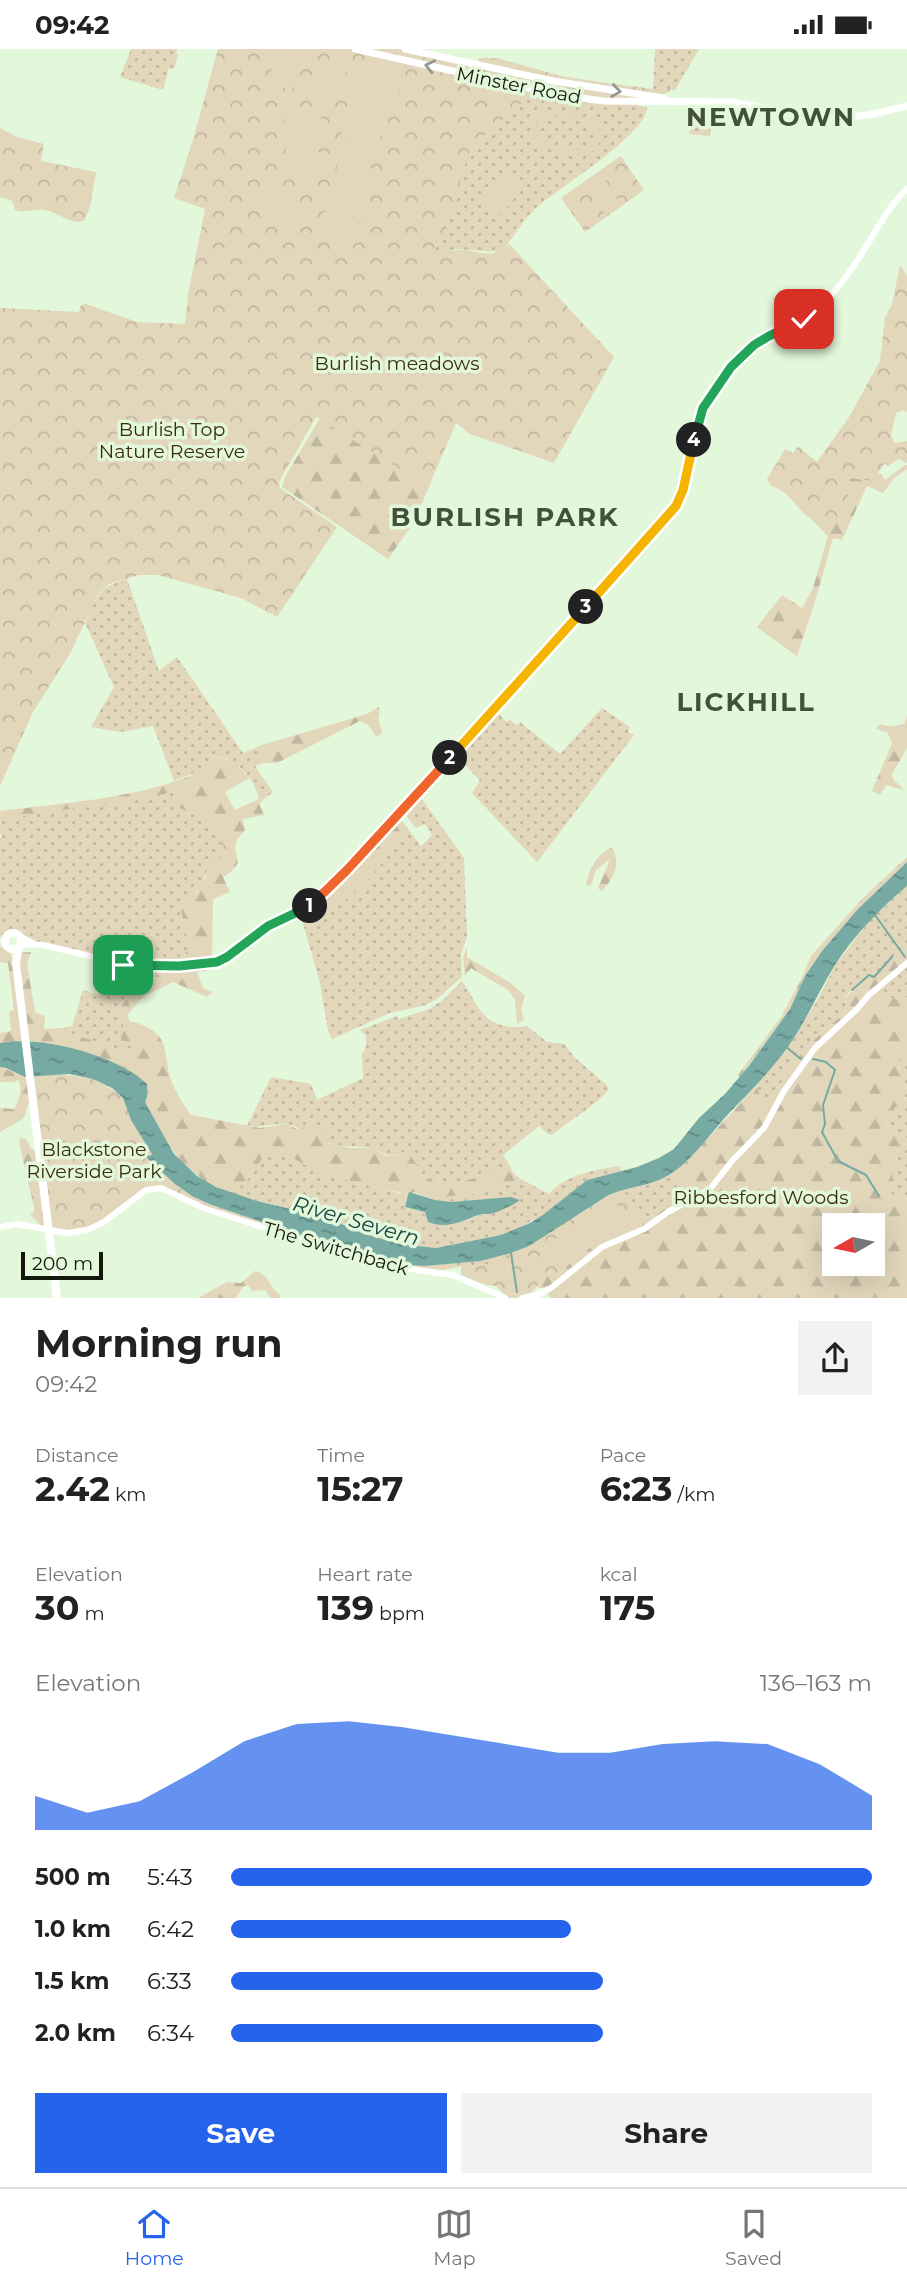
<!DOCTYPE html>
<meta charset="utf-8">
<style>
:root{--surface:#fff;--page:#f2f2f2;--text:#222;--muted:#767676;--line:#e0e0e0;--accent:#2563eb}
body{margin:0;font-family:Montserrat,sans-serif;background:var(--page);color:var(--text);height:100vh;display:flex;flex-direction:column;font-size:26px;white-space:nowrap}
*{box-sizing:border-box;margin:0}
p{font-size:23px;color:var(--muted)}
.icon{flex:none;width:38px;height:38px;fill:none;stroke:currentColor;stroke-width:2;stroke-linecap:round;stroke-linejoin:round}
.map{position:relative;height:1249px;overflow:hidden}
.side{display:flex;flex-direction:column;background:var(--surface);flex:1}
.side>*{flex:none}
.needle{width:46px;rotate:261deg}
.fabs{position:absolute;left:822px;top:1164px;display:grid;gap:14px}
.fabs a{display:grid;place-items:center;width:63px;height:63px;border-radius:0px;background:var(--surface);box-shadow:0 7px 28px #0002;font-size:35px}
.scale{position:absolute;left:21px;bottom:18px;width:82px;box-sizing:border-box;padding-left:7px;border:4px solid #12180e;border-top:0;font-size:19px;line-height:24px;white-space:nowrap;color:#12180e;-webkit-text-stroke:5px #e3f7da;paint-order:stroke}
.pin{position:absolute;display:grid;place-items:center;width:60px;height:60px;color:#fff;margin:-30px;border-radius:14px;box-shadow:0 4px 10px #0006}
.km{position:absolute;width:35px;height:35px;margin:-18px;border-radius:50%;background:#222;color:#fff;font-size:19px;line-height:35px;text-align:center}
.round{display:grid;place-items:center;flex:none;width:74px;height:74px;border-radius:0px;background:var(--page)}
.overview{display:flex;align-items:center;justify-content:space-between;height:119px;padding:0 35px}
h1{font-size:38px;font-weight:700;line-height:52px}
.stats{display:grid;grid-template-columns:repeat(3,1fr);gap:10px;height:119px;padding:7px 35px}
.stats div{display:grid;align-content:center}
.stats b{font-size:35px;font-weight:700}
.stats small{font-size:19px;font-weight:400}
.stats p{font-size:19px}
.chart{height:196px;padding:14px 35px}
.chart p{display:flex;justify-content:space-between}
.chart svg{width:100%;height:126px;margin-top:7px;fill:var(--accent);opacity:.7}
.button{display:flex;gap:14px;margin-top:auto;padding:14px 35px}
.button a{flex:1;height:80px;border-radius:0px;background:var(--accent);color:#fff;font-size:28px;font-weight:700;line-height:80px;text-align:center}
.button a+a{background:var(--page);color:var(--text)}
ul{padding:0 35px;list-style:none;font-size:23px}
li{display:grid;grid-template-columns:112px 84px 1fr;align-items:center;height:52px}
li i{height:18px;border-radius:9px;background:var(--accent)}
.status{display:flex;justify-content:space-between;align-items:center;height:49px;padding:0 35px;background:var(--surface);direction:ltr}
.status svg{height:19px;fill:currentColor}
.tabs{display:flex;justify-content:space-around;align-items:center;height:98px;border-top:2px solid var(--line);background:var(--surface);font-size:19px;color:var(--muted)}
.tabs a{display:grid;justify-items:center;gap:4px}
.tabs .active{color:var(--accent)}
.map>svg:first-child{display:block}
</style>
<div class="status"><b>09:42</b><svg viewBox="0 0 49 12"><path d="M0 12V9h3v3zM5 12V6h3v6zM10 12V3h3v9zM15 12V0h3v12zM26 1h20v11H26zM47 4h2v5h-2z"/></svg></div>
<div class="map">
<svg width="907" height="1249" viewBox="0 0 907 1249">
<defs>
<pattern id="grass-dots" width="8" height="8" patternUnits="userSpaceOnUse" patternTransform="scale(1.75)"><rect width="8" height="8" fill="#e2d6bb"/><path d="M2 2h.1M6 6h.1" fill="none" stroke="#c1b7a0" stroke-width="1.8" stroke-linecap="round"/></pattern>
<pattern id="forest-firs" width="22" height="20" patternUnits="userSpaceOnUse" patternTransform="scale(1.75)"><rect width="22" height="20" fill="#e2d6bb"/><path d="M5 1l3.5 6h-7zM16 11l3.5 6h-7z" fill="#c1b7a0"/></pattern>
<pattern id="park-crowns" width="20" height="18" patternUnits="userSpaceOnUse" patternTransform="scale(1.75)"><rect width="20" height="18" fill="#e2d6bb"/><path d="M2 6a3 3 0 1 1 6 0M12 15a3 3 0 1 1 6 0" fill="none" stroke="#c1b7a0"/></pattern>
<pattern id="water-ripples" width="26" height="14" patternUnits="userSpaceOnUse" patternTransform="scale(1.75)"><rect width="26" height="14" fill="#76aaa3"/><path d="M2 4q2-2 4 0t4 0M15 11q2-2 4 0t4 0" fill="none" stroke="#5f8983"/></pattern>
</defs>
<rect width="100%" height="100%" fill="#e3f7da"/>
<path fill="url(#grass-dots)" d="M 131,0 L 177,0 L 176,4 L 178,6 L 174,20 L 169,19 L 163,41 L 120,28 Z
M 655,0 L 699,0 L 675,41 L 653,40 Z
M 406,14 L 636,53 L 638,57 L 647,58 C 648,85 556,140 534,161 C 521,173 513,190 501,203 L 456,200 L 432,207 L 362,235 L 363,208 Z
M 700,55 L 714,59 L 710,87 L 689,85 Z
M 127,530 L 159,622 L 177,608 L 243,704 L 262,696 L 260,711 L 263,714 L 255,717 L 273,743 L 259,754 C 258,732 236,709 214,707 L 197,723 L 174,732 L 153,677 L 121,683 L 91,678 L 114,638 L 85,574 C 96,549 97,538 127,530 Z
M 602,659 L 630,678 L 628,683 L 634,686 L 537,813 L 472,744 L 480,732 L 456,705 L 496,661 L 506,673 L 510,671 L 517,676 L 520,673 L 560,705 Z
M 174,742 L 175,757 C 198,768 220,775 225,803 L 204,828 L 206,837 L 195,845 L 188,898 L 182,914 L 128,913 L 35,893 L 14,883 L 0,888 L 0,789 L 2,786 L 0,785 L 0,772 C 57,755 117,760 174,742 Z
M 419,746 L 464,809 L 467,888 L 461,906 L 462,928 L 438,949 L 426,956 L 390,964 L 332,990 L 328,982 L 320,934 L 304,878 L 312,876 L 360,840 L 409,781 L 421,797 L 432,786 L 425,775 L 416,779 L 403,763 Z
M 907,837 L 907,902 L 892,908 L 874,928 L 860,932 L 845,948 L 846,956 L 844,965 C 827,977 804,1000 792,1017 C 785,1028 779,1039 770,1050 L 762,1049 L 756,1037 L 787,999 L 815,955 L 836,915 L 870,871 Z
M 907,914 L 907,948 L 894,950 L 885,949 L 877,940 Z
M 122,918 L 181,919 L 176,926 L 144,930 L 119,960 L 124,979 L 123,984 L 136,1003 L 134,1008 L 121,1002 L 70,985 L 83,941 L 99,946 L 102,934 L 112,936 L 120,931 Z
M 462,932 C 477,953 479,973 510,978 C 516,979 520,977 527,977 L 547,993 L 565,995 L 574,1008 L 607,1036 L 608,1042 C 591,1060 571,1070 552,1086 L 548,1085 L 539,1077 L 503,1106 L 510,1117 L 480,1128 L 443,1137 L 424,1127 L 404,1103 C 385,1112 385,1102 369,1099 C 356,1096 343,1099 330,1094 C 315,1089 302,1078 286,1075 C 274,1074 260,1079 247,1077 L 271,1028 L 311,1035 L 317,1051 L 363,1029 L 362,1005 L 366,998 L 366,987 L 360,981 L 397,967 L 399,970 L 429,960 L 443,951 Z
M 907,1006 L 907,1089 L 895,1085 L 885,1073 L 889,1062 L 905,1053 L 899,1015 L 901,1007 Z
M 900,1098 L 907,1098 L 907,1150 L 891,1145 L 893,1121 Z
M 267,1100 L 293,1109 L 312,1120 L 336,1128 L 406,1146 L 404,1158 L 406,1161 L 428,1166 L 428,1172 L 434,1175 L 457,1174 L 471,1170 L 479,1166 L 494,1164 L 520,1151 L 511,1148 L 451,1153 L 435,1151 L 450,1147 L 470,1146 L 521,1130 L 549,1145 C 566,1125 595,1121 620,1117 L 621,1122 L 587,1131 L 544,1165 L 514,1182 L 501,1186 L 436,1199 L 393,1194 L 364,1185 L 328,1169 L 257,1152 L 229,1143 C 248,1136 257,1117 267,1100 Z
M 670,1126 C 677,1134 682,1141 680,1152 L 648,1169 L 637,1168 L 623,1141 L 649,1135 Z
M 209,1155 L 306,1188 L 343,1197 L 379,1210 L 407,1216 L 425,1217 L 481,1212 L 511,1204 L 515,1226 L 510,1226 L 506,1210 L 484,1216 L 461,1217 L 444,1221 L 399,1217 L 207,1159 Z"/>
<path fill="url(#forest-firs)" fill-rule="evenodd" d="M 320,369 L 420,433 L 431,433 L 414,473 L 388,510 L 282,438 L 285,428 Z
M 846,428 L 871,432 L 874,440 L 867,437 L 842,491 L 833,489 L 814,556 L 797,607 L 757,578 L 782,546 L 802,559 L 813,539 L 828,487 L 810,469 L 815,468 L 833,477 L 850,435 Z
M 379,658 C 381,665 377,668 379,673 C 380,678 383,679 382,684 L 377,688 L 368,676 L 360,672 L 277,714 L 263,714 L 260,711 L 262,696 L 367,665 Z
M 907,667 L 907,699 L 892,725 L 893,730 L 904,741 L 886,736 L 880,746 L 872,742 L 892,694 L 887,683 L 876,680 L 880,675 C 889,678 896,679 905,674 Z
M 215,707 L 235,714 L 249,729 L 225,743 L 235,761 L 259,750 L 259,754 L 264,766 L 243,770 L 245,781 C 243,784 239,787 237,791 C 230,809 250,811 223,828 L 230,843 L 213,850 L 212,906 L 215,908 L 235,898 L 215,912 L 182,914 L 188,898 L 181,859 L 205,837 L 206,822 L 225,803 C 220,775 198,768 175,757 L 174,742 C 118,760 57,757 0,772 L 0,762 C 61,754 133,750 190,727 C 201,722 205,712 215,707 Z
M 399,768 L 409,781 L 360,840 L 312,876 L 304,878 L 300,865 C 321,855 331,834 349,824 L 351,819 Z
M 612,798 C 621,815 614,829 602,842 L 598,839 L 610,810 L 596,821 L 591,836 L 586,837 C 588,821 597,805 612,798 Z
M 907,808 L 907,813 L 857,861 L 822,902 L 805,927 L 790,960 L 740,1028 L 738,1026 L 781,968 L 800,933 L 811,907 L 861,851 Z
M 0,897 L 8,901 L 13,910 L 23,993 L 0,994 L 0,984 L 11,982 L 9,962 L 14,961 L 8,914 L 0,913 Z
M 467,898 L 467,908 L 512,935 L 525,947 L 521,960 L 524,971 L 517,975 L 515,951 L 508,941 L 471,919 L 465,927 L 463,908 Z
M 907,902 L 907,914 L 877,940 L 885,949 L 894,950 L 907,948 L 907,1006 L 901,1007 L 899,1015 L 905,1053 L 889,1062 L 885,1073 L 895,1085 L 907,1089 L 907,1098 L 900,1098 L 893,1121 L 891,1145 L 907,1150 L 907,1249 L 550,1249 L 545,1239 L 538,1239 L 544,1229 L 553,1221 L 556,1225 L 561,1224 L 569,1215 L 599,1191 L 637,1168 L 648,1169 L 680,1152 L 681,1145 L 670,1126 L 689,1110 L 756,1037 L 762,1049 L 770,1049 C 779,1039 785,1028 792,1017 C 804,1000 827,977 844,965 L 846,956 L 845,949 L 869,926 L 874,927 L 892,908 ZM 835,1176 L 873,1176 L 873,1214 L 835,1214 Z
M 31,903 L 27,914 L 35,963 L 45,967 L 44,980 L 62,979 L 72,977 L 70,985 L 109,996 L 133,1008 L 136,1003 L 120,987 L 124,979 L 119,960 L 131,945 L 134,935 L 144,930 L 176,926 L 181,919 L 215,916 L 234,906 C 224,919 212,921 197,923 L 203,939 L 213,943 L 207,948 L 173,933 L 144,947 L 128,965 L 129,972 C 177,984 159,1004 174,1038 C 178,1048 185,1057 191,1066 L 260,1079 L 286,1075 L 297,1080 L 326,1076 L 328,1094 L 350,1099 L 372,1099 L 386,1107 L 396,1107 L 404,1103 L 409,1104 L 424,1127 L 443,1137 L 480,1128 L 510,1117 L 514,1125 L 521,1130 L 470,1146 L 450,1147 L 435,1151 L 413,1143 L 406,1159 L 425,1163 L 428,1166 L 406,1161 L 404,1158 L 406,1146 L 399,1143 L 382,1140 L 336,1128 L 312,1120 L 293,1109 L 267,1101 L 253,1124 L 238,1140 L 229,1143 L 206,1133 L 180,1112 L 167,1093 L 145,1053 L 142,1031 C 108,1009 68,995 28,993 L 18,913 L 19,904 Z
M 0,1018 L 27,1028 L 31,1055 L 28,1055 L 24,1069 L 0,1083 L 0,1059 L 14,1060 C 19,1051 23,1041 18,1031 L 15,1033 L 0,1033 Z
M 23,1089 L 27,1091 L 31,1100 L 35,1102 L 45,1178 L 41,1177 L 30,1165 L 34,1163 L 34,1158 L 20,1098 L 19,1090 Z
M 255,1222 C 270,1225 269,1239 280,1246 L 280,1249 L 270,1249 L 266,1241 L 252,1242 L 248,1236 L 243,1238 L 236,1249 L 198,1249 L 227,1233 L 241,1234 Z"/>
<path fill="url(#park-crowns)" d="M 218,0 L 405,0 L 478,15 L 479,9 L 497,9 L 561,27 L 600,33 L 653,40 L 673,40 C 663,49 648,46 636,53 L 524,39 L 530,44 L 525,51 L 481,89 L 468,105 L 452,163 L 433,202 L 432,207 C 441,204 451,201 461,201 C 481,201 493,212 509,195 L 614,308 L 554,414 L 470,385 L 456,374 L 431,433 L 420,433 L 316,368 L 279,433 L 280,439 L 337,478 L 277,568 L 241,549 L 158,526 L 139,526 L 109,535 L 97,546 L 71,603 L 33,663 L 0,737 L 0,259 L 79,263 L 81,256 L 86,255 L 137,273 L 185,275 L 188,246 L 205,160 L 174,149 L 192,94 Z
M 0,79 L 17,88 L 44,95 L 41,112 L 96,123 L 90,158 L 84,172 C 70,176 58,163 45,161 C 35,159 25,165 15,161 L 12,152 L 0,148 Z
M 621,107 L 644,141 L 585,183 L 561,149 Z
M 900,216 L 907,227 L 907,363 L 903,361 L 896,364 L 891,387 L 895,394 L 907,392 L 907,414 L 899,410 L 888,417 L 885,414 L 878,424 L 882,426 L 885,431 L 905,416 L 907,416 L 907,420 L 893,430 L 883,444 L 874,440 L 871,432 L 847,428 L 851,438 L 850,442 L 833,477 L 815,468 L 810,469 C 796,460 790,442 771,437 L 767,430 L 785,400 L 793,404 L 798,397 L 817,413 L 849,368 L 880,312 L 885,269 L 892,255 Z
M 60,1025 L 93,1030 L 117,1043 L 123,1049 L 127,1060 L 152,1105 L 146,1108 L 181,1140 L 209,1155 L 206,1159 L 156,1138 C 135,1151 108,1173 84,1180 C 74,1183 62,1181 52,1180 L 32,1027 Z
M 623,1141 L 637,1168 C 609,1185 581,1202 558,1226 L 552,1221 C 536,1237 534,1249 508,1249 L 496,1237 L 486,1236 L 461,1226 L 461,1217 L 484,1216 L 506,1209 L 510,1226 L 513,1227 L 515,1226 L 511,1204 L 529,1196 L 607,1147 Z"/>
<path fill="#e2d6bb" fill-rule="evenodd" d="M 277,0 L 301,5 L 292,41 L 268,35 Z
M 323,9 L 348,15 L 339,52 L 314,46 L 314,43 L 312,49 L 293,44 L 296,33 L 316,38 Z
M 357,15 L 403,25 L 393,68 L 367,62 L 367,59 L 348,54 Z
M 287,60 L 327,71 L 320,96 L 280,85 Z
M 544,61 L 598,70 C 601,95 606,87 588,107 L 534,98 L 535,92 L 531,78 L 536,68 ZM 549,66 L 588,72 L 597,81 C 600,90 596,98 586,101 C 573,101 528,98 535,76 C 538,70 542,68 549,66 Z
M 347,62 L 385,71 L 378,98 L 341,87 Z
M 345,91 L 374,99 L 369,116 L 339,108 Z
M 288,94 L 327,106 L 319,132 L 280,120 Z
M 339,111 L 376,121 L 371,145 L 333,134 Z
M 507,120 L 526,135 L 501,166 L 482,151 Z
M 600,122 L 621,156 L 606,166 L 583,134 Z
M 332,137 L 370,147 L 363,170 L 326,160 Z
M 267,144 L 306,155 L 299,180 L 260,169 Z
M 325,162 L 362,172 L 355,196 L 318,185 Z
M 615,1152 L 627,1172 L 599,1188 L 587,1168 Z
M 580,1171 L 595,1191 L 563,1216 L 547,1196 Z"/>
<path fill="url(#water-ripples)" d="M 907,813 L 907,837 C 880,860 854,886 835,916 C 818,943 806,973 787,999 C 771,1021 753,1040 734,1059 C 713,1080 697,1107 672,1124 C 652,1138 627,1137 607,1147 L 529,1197 L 511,1204 L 481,1212 L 425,1217 L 408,1216 L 379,1210 L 343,1197 L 306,1188 L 209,1155 L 192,1147 L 175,1135 L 146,1108 L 147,1105 L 150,1107 L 152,1105 L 131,1071 L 123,1049 L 112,1039 L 93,1030 L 69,1025 L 25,1028 L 6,1019 L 0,1018 L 0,994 C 40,986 118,1006 147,1035 L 147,1048 L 145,1053 L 174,1105 L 197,1127 L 216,1138 L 257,1152 L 328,1169 L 364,1185 L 400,1195 L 436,1199 L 501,1186 L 530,1174 L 544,1165 L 587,1131 L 637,1118 L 659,1109 L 674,1100 L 699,1069 L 725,1045 L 748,1018 L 790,960 L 805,927 L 822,902 L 857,861 Z
M 409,1143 L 435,1151 L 451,1153 L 511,1148 L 520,1151 C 513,1156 503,1161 494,1164 C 489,1166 483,1164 478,1166 C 462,1173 445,1180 428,1173 L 425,1163 L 405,1158 Z"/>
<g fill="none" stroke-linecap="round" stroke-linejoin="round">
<path stroke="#76aaa3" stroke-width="2" d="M 875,866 L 905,908
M 852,941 L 869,926 L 874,928 L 892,908
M 786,998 L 801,1010
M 813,1010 L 826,1013 L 835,1021 L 823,1056 L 825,1075 L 822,1083 L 838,1112 L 866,1126 L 879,1147
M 511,1204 L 517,1243"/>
<path stroke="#fff" stroke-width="6" d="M 19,887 L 33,894
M 20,897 L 29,895 L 43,896 L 133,917 L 212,914 L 227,908 L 268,877 L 313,855 L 386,779 L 666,470 C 697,430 685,384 711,345 C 726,321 746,299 771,286 C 785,279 802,274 814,264 C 831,249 853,220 864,201 C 878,179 888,158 907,140
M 0,1178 L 17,1175 L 67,1184 L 87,1181 L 104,1173 L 146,1141 L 161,1139 L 206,1160 L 382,1216 L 453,1226 L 505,1249
M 522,1249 L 537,1246 L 551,1239 L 602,1198 L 644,1180 L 668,1163 L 710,1140 L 732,1112 L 764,1079 L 784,1042 L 815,999 L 856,961 L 869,946 L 907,914"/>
<path stroke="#fff" stroke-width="7" d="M 355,0 L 564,47 L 604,52 L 732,53 L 803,66 L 835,69 L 869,66 L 907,57
M 405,0 L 553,32 L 664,49"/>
<path stroke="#fff" stroke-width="8" d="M5 892a8 8 0 1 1 16 0a8 8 0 1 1-16 0Z
M 19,898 L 16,914 L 57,1249"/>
</g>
<defs><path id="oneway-chevron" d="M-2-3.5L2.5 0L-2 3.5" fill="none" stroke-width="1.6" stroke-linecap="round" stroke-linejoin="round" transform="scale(1.75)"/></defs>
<g stroke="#949793">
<use href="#oneway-chevron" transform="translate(430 17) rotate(-167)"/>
<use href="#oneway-chevron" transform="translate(616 42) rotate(8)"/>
</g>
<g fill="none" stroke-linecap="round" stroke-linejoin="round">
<g stroke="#fff" stroke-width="14">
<path id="split-1" d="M 123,916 L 179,917 L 217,913 L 227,908 L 268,877 L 310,857"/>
</g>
<g stroke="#fff" stroke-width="14">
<path id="split-2" d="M 310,857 L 347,821 L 450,709"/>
</g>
<g stroke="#fff" stroke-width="14">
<path id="split-3" d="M 450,709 L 586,558"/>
</g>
<g stroke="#fff" stroke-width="14">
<path id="split-4" d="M 586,558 L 676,457 L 683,441 L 694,391"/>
</g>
<g stroke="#fff" stroke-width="14">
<path id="split-5" d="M 694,391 L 703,359 L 731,318 L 754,296 L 769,287 L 804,270"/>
</g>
<use href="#split-1" stroke="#22a559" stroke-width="9"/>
<use href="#split-2" stroke="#f0652b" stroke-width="9"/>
<use href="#split-3" stroke="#f5b400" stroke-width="9"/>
<use href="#split-4" stroke="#f5b400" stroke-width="9"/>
<use href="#split-5" stroke="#22a559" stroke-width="9"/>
</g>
<g text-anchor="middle" stroke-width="7" stroke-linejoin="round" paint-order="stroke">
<g font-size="19" fill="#12180e" stroke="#e3f7da">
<text transform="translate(519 36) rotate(11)" y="7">Minster Road</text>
<text transform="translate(336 1199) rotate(16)" y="7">The Switchback</text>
</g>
<g font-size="19" fill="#3b2d0c" stroke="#e3f7da">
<text x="397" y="321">Burlish meadows</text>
<text x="172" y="387">Burlish Top<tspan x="172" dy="22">Nature Reserve</tspan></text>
<text x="94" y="1107">Blackstone<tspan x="94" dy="22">Riverside Park</tspan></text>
<text x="761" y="1155">Ribbesford Woods</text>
</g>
<g font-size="21" font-style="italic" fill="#154540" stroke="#e3f7da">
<text transform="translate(356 1172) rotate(16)" y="7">River Severn</text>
</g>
<g font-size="26" font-weight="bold" letter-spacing="2" fill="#42523a" stroke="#e3f7da">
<text x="771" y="77">NEWTOWN</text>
<text x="505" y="477">BURLISH PARK</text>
<text x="746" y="662">LICKHILL</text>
</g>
</g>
</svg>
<div class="fabs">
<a><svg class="needle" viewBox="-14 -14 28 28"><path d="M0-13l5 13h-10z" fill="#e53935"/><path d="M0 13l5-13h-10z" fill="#767676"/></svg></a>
</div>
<div class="scale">200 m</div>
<div class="pin" style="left:123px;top:916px;background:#1e9e55"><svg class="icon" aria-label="arrive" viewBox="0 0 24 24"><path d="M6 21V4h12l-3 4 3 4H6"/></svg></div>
<div class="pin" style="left:804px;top:270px;background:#d93025"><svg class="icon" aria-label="check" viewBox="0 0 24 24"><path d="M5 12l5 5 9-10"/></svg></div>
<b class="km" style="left:310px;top:857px">1</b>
<b class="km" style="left:450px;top:709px">2</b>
<b class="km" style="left:586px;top:558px">3</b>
<b class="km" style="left:694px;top:391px">4</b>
</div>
<section class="side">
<div class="overview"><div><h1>Morning run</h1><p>09:42</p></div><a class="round"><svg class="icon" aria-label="share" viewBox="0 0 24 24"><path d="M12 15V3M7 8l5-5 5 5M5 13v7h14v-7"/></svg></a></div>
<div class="stats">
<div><p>Distance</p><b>2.42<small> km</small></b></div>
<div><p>Time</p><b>15:27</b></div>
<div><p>Pace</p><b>6:23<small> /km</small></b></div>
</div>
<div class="stats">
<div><p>Elevation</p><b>30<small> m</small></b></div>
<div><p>Heart rate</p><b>139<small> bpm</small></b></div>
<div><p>kcal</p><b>175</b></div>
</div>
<div class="chart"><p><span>Elevation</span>136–163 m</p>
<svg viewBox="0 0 160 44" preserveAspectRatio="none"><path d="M0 44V32L10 38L20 34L30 24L40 13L50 7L60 6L70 8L80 11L90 14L100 17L110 17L120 14L130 13L140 14L150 21L160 32V44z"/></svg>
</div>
<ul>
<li><b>500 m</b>5:43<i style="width:100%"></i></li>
<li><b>1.0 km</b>6:42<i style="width:53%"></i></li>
<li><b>1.5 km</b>6:33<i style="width:58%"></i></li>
<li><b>2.0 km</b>6:34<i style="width:58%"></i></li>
</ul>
<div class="button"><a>Save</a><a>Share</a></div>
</section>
<nav class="tabs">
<a class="active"><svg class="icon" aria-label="home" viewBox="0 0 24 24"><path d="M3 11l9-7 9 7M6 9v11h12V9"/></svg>Home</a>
<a><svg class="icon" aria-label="map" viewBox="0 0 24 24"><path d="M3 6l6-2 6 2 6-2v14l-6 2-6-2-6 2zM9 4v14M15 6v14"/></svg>Map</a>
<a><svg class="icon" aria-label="saved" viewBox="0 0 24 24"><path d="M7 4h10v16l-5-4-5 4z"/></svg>Saved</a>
</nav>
